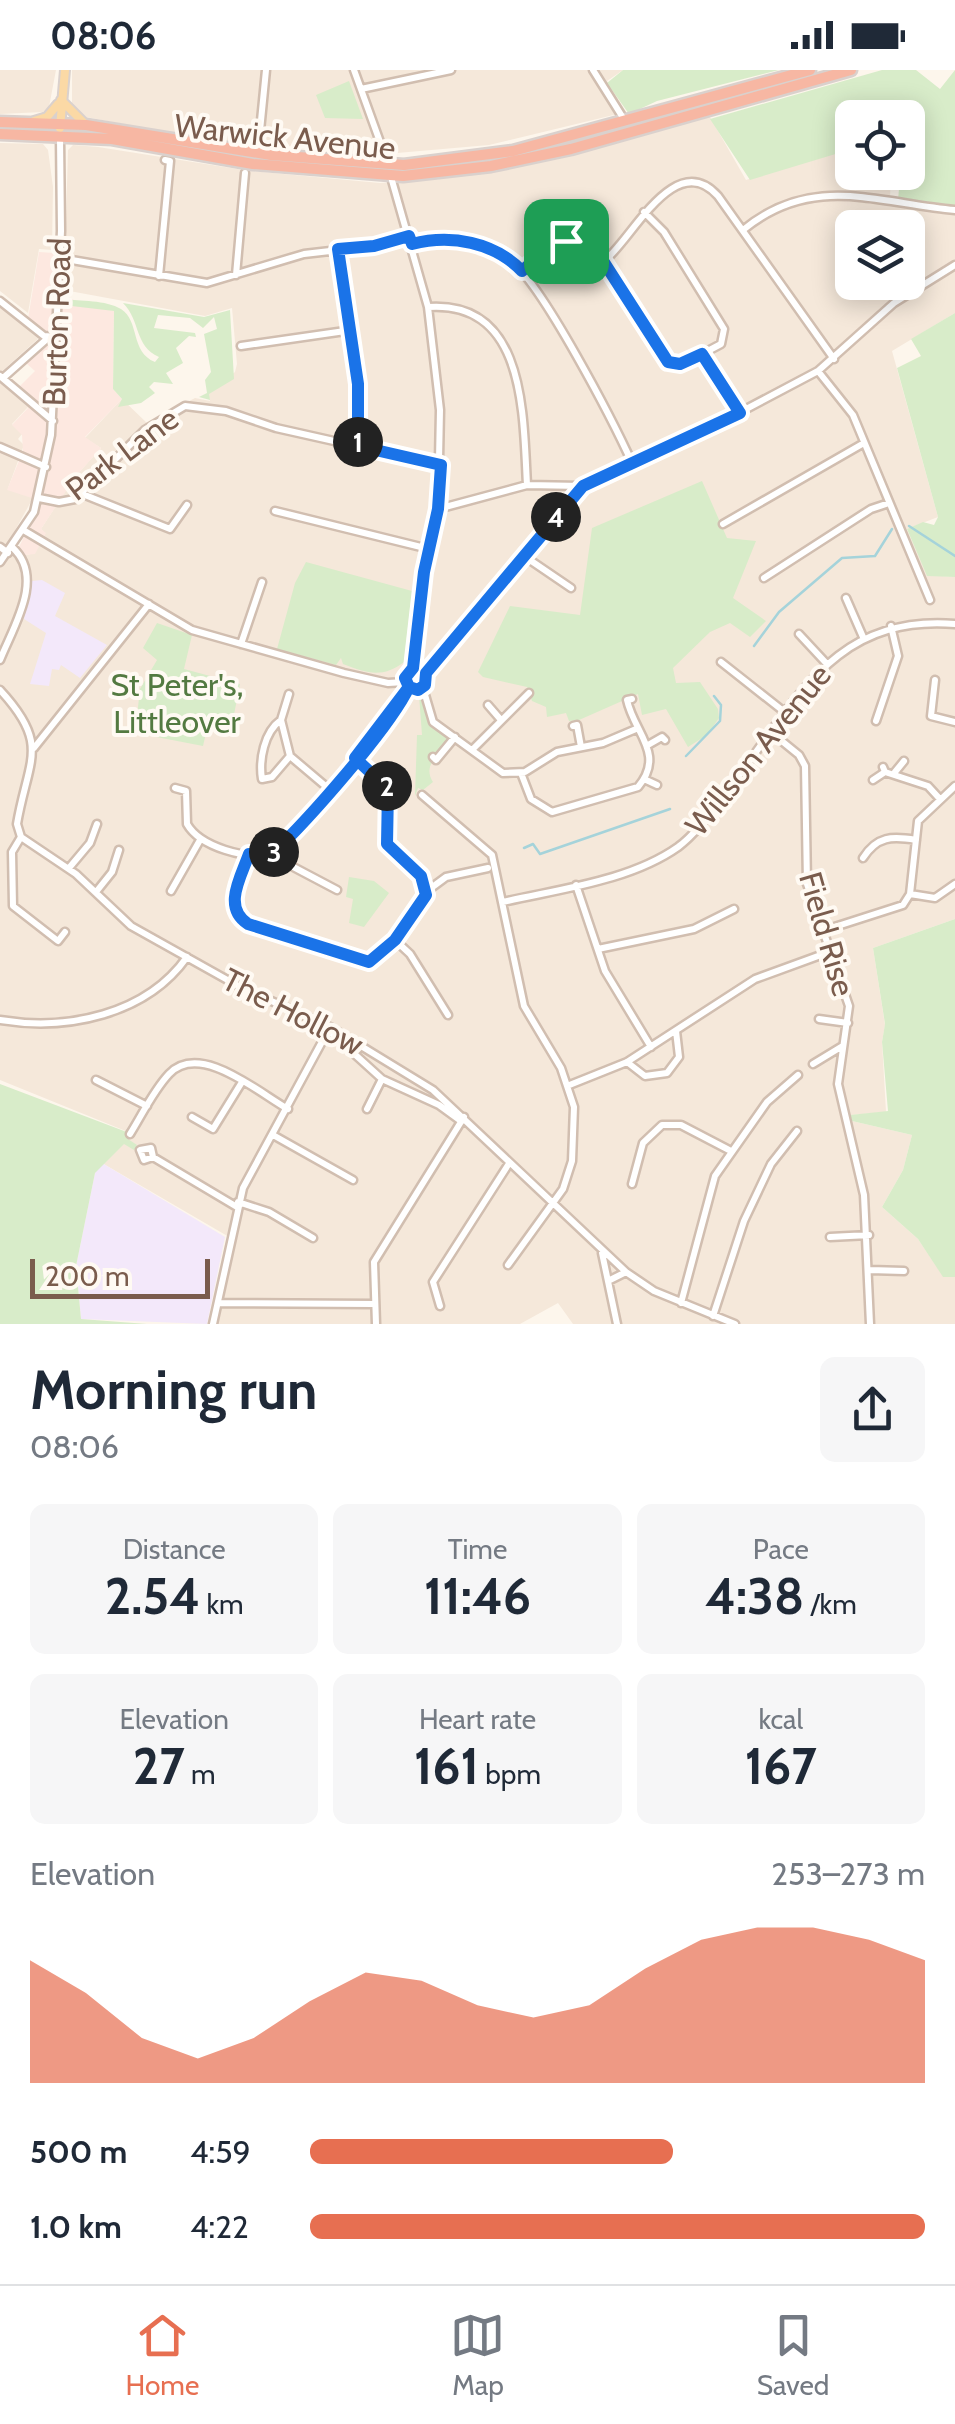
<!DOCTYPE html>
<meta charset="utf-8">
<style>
:root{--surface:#fff;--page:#f6f6f7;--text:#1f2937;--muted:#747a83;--line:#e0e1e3;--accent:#e76f51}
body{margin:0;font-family:Cabin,sans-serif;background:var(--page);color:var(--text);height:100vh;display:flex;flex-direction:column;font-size:38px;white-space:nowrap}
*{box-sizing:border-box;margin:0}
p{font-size:32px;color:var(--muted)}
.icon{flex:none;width:55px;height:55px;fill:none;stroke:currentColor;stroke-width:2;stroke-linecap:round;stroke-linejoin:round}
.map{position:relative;height:1254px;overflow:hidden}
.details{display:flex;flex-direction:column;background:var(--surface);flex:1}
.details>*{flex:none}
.tools{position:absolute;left:835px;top:30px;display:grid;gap:20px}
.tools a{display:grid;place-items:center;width:90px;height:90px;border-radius:15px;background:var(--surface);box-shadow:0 5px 25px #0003;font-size:50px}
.scale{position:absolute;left:30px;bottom:25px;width:180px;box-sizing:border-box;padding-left:10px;border:5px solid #7a5c4d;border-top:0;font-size:28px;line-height:35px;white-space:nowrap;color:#7a5c4d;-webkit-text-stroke:8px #fffaf3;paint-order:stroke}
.pin{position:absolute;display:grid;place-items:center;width:85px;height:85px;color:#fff;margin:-42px;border-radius:20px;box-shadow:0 5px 15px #0006}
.km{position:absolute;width:50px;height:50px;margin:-25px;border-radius:50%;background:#222;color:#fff;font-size:28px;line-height:50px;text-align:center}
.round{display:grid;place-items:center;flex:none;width:105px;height:105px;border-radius:15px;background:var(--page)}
.headline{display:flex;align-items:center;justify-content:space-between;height:170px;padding:0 30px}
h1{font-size:55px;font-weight:700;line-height:75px}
.metrics{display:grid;grid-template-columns:repeat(3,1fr);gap:15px;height:170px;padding:10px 30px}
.metrics div{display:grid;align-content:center;border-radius:15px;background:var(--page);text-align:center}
.metrics b{font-size:50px;font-weight:700}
.metrics small{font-size:28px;font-weight:400}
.metrics p{font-size:28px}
.chart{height:280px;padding:20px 30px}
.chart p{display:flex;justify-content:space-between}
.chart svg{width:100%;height:180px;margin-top:10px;fill:var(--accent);opacity:.7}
ul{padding:0 30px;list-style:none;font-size:32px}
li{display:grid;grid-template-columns:160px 120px 1fr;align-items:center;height:75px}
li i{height:25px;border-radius:12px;background:var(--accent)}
.status{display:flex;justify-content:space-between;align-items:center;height:70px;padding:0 50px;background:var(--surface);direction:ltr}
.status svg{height:28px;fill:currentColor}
.tabs{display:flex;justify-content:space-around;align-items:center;height:140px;border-top:2px solid var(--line);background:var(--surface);font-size:28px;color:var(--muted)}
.tabs a{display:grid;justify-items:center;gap:5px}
.tabs .current{color:var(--accent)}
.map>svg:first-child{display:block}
</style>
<div class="status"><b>08:06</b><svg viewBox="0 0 49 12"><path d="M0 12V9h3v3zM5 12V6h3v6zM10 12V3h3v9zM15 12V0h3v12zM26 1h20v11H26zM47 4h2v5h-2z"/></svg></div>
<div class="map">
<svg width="955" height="1254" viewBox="0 0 955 1254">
<rect width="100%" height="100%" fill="#fdf6ec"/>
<path fill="#f5e8da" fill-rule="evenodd" d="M 0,0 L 56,0 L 49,37 L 43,42 L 0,44 Z
M 72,0 L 623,0 L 607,11 L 626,42 L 489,75 L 374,85 L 187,66 L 86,47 L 72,37 Z
M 710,47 L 746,110 L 852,77 L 852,102 L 891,103 L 890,127 L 955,134 L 955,243 L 892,281 L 938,447 L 907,459 L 927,505 L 955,507 L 955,849 L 873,878 L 885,955 L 882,972 L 886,1042 L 851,1045 L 852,1051 L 912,1065 L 903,1100 L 882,1137 L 918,1169 L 943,1206 L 955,1207 L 955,1254 L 573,1254 L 558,1233 L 520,1254 L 218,1254 L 236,1171 L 102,1093 L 133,1064 L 0,1010 L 0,312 L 28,337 L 12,354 L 22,364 L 18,369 L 24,375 L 8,418 L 33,428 L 8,473 L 26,485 L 35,483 L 45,463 L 41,459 L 74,408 L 101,378 L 85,368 L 122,329 L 147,353 L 195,328 L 210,331 L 208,323 L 235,302 L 237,294 L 232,238 L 205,246 L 64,220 L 68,80 L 73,75 L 98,77 L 250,101 L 380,113 L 416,111 L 523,96 ZM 852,158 L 908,158 L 908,212 L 852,212 Z
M 0,73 L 43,74 L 48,80 L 53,117 L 52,180 L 39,179 L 28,243 L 0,221 Z
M 0,234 L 40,267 L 0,303 Z"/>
<path fill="#fde8e0" d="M 39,182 L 54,183 L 53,224 L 114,241 L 113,319 L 122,329 L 85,367 L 101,378 L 76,406 L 41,459 L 46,463 L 35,484 L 25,485 L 18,479 L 39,437 L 32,428 L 7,420 L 23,381 L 22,365 L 12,355 L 28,338 L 19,317 L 35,301 L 26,293 L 44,263 L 28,249 Z"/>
<path fill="#f3e8fa" d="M 42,510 L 65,523 L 55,546 L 107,575 L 80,608 L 61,595 L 59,600 L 52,599 L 49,616 L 30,614 L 46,563 L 24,549 L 32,511 Z
M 102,1093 L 225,1167 L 207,1254 L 81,1249 L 76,1196 L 95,1103 Z"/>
<path fill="#d8ecc9" d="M 623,0 L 779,0 L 657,31 L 629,44 L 607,13 Z
M 882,0 L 916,0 L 940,19 L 955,0 L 955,135 L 898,130 L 899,119 L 892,118 L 893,103 L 908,102 L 908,48 L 852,48 L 852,79 L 750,110 L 710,49 Z
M 349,11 L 363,49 L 325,48 L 316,25 Z
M 63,229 C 80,231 106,230 121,239 C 140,251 130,282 155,292 L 159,287 C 134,276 141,251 123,233 L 204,247 L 230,240 L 234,309 L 209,324 L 210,330 L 199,327 L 207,323 L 205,310 L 211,302 L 204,264 L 217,259 L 214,247 L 203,258 L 190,248 L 158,245 L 154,258 L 195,263 L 196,267 L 189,266 L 176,278 L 183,293 L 166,303 L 173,314 L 154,312 L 149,317 L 155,323 L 141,333 L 118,337 L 122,329 L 113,319 L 114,241 L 63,235 Z
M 955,243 L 955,507 L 927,506 L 907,459 L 923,452 L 934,455 L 938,447 L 897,298 L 921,286 L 911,269 Z
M 702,411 L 727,468 L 756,471 L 733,528 L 766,551 L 750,567 L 730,553 L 710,562 L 673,598 L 676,613 L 700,612 L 718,639 L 719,648 L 707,665 L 688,677 L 666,639 L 642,645 L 638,624 L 579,650 L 569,651 L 566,643 L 547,647 L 546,637 L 532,631 L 527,617 L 483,607 L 478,602 L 510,536 L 580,545 L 592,458 Z
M 306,492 L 412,521 L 404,592 C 383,608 368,604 343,594 L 341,588 L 336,595 L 277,579 L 295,513 Z
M 157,553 L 192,565 L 184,599 L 240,614 L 230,665 L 207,659 L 203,676 L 141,664 L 143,648 L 137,646 L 140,619 L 157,590 L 143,578 Z
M 419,625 L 429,652 L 449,670 C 439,685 422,695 433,712 L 423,720 L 418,718 L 415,726 L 417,665 L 422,665 Z
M 349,807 L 374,811 L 389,823 L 364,857 L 349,853 L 353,829 L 346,827 Z
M 955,849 L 955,1207 L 943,1207 L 918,1169 L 882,1137 L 903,1100 L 912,1065 L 852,1051 L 850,1045 L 888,1041 L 882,972 L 885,954 L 873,878 Z
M 0,1014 L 132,1064 L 128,1069 L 137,1075 L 134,1080 L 124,1074 L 95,1103 L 76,1196 L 81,1249 L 147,1254 L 0,1254 Z"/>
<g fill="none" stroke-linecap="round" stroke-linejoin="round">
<path stroke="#a5d3da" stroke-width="2.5" d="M 909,456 L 955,486
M 754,576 L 779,542 L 842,488 L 875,486 L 892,459
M 686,686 L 720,651 L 721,635 L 714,626
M 524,778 L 533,774 L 540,784 L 670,739"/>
<g stroke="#d1beb0" stroke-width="11">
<path id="minor" d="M 354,0 L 388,94
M 593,0 L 625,51
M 361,19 L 451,0
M 259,71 L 266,0
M 391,107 L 428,237 L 440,340 L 438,439 L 425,502 L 413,598 L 405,612
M 644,142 L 664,162 L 724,259 L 721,274 L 702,284
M 743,160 C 812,103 877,133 955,140
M 412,174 C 444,166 482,170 509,189 C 542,213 614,353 633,395
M 338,179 L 352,260 L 359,376
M 60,188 L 207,213 L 304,184 L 374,176 L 409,165
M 603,192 C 631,172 674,77 718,126 L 834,289
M 522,201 C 544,182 561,163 591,177 L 666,291 L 680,294 L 702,284 L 740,343
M 236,205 L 245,103
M 159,206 L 170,91 L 165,90
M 0,231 L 44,266 L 57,267
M 428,237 C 526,230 523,344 527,415
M 241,276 L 352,260
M 818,301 L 853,345 L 930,530
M 0,306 L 53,351
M 3,308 L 48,268
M 0,377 L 46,397
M 80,423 L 170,459 L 187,435
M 39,428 L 59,432 L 75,429 L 145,360 L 185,336 L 226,341 L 276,358 L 441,395
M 438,439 L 527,415 L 582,416
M 275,441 L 429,479
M 723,454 L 864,373
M 25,461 L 192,560 L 344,603 L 388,613 L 405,612
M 0,477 L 8,483
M 524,486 L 571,518
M 0,492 L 34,442 L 51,365 L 61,161 L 60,68
M 764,508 L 871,439 L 889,433
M 846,528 L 863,567
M 799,564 L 826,593
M 241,574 L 262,512
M 0,590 C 13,557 45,508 13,478
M 721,592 L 787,644
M 425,603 L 583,416 L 714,356 L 818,301 L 894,233 L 955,195
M 935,610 L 931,646 L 955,652
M 409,617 L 418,620 L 427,613 L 423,600 L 413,598
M 423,618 L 433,652 L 503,703 L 525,702 L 557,682 L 603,673 L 636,659
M 0,620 C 51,675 28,689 17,754 L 21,767
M 488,635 L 501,650
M 281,650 L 289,624
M 876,651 L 898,586 L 891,556
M 573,656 L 577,655 L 581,677
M 772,663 L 799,685 L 805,696 L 807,814 L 849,936 L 838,1014 L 864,1125 L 870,1254
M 648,675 L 662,667 L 665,670
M 34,678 L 149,534
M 472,680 L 529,623
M 290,686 L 281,650 C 264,662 259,690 262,709 L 272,707 L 290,686 L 329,719
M 433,687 L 436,690 L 455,667
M 885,702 L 928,716 L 939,728
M 895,702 L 904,691
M 521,703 L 531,729 L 552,742 L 638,717 C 666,684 634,663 627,630 L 632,629
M 644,709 L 657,715
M 873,710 L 885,702 L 883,697
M 175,718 L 186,721 L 187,754 C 200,777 247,790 272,784 L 403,631 L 409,617
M 422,725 L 492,785 L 524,936 L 561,998 L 574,1037 L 572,1091 L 563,1119 L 508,1195
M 21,767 L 76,804 L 131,856 L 240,917 L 330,957 L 433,1020 L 626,1202 L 654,1221 L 735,1254
M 21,767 L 12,782 L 13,836 L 58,871 L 65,862
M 276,781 L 282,791 L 337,820
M 249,784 L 234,829 L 241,850 L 369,892 L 383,884 L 424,832 L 427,817 L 387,774 L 388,719 L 355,688
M 863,788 C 877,766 892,766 916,770
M 69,798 L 90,773 L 97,754
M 576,815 L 605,901 L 651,977
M 171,821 L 200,770
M 427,821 L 446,807 L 488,798
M 96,822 L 112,802 L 119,780
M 910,824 L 935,828 L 955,814
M 503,832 C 559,819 630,811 678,777 C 698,762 713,739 728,720 C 795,634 832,544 955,554
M 822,861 L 903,835 L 910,824 L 918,751 L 955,716
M 395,870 L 410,884 L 448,945
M 598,879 L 694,859 L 734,839
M 819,949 L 848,953
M 0,950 C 67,961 146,945 187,887
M 328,960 L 382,1009 L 439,1035 L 461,1051
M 627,992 L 645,1006 L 667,1003 L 679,987 L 676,961
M 813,994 L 841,977
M 96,1010 L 147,1036
M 567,1016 L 627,992 L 755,909 L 829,882
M 367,1039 L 382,1009
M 192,1047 L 213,1059 L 242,1012
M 130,1064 C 142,1045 153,1021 169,1004 C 200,971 259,1023 288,1039
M 273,1065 L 353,1110
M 153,1087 L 144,1090 L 140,1080 L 151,1078 L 153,1087 L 237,1137
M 632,1114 L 643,1073 L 662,1055 L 681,1055 L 729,1080
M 238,1132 L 269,1142 L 313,1168
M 830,1167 L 869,1165
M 602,1183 L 617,1254
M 870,1200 L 904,1201
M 608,1211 L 626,1202
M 218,1233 L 374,1234
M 681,1233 L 715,1106 L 767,1032 L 798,1005
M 440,1236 L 433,1212 L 508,1095
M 713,1246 L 744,1151 L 771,1094 L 797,1061
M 213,1254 L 243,1118 L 330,957
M 376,1254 L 374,1192 L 464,1047"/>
</g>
<g stroke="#dad1cd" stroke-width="12">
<path id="major" d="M 61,30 L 86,55
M 34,51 L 47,47 L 58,34
M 60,58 L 65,0"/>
</g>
<g stroke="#dad1cd" stroke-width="15">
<path id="highway" d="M 0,52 L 86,55 L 271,85 L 404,95 L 513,81 L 810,0
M 0,64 L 112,69 L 253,94 L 403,106 L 491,96 L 571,79 L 851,0"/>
</g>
<use href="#minor" stroke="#fff" stroke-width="6"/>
<use href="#major" stroke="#fbd9a5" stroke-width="8"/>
<use href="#highway" stroke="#f7b7a3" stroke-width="10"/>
</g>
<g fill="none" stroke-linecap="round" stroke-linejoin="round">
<g stroke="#fff" stroke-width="20">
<path id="route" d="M 566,171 L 548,178 L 522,201 C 494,172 451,164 412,174 L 409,166 L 374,176 L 338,179 L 358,314 L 358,376 L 441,395 L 438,439 L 424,502 L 413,598 L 405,608 L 409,617 L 355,688 L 388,719 L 387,774 L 421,806 L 426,825 L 395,870 L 369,892 L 248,854 C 222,837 241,807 249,784 L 272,784 C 307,751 389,659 409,617 L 418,620 L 425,615 L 426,603 L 583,416 L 740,343 L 702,284 L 680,294 L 668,292 L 598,183 L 583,173 L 566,171"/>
</g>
<use href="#route" stroke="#1a73e8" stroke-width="12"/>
</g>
<g text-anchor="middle" stroke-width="8" stroke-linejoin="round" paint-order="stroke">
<g font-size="32" fill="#7a5c4d" stroke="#fffaf3">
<text transform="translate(285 67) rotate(6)" y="11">Warwick Avenue</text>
<text transform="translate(57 252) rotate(-88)" y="11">Burton Road</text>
<text transform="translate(122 384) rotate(-37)" y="11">Park Lane</text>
<text transform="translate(758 680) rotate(-51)" y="11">Willson Avenue</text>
<text transform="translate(827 864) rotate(74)" y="11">Field Rise</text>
<text transform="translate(293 942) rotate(27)" y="11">The Hollow</text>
</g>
<g font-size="32" fill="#537a41" stroke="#fffaf3">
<text x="177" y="626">St Peter's,<tspan x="177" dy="37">Littleover</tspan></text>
</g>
</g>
</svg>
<div class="tools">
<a><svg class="icon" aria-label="locate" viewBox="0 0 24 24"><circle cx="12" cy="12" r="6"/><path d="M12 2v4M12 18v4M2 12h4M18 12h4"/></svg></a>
<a><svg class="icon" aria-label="layers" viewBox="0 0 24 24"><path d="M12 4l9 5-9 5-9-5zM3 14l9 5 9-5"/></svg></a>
</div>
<div class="scale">200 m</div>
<div class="pin" style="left:566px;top:171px;background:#1e9e55"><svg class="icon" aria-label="arrive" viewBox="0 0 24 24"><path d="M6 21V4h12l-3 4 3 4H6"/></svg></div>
<b class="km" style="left:358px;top:372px">1</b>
<b class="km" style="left:387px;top:716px">2</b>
<b class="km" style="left:274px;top:782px">3</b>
<b class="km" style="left:556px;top:447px">4</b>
</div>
<section class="details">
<div class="headline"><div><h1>Morning run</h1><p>08:06</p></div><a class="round"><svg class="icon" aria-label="share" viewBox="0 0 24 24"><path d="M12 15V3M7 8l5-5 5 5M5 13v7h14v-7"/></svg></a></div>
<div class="metrics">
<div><p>Distance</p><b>2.54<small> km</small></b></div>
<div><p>Time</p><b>11:46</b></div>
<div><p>Pace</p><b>4:38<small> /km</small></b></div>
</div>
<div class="metrics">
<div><p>Elevation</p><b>27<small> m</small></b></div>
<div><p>Heart rate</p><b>161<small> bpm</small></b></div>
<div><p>kcal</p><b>167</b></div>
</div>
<div class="chart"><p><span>Elevation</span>253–273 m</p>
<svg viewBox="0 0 160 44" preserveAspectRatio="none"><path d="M0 44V14L10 22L20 33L30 38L40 33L50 24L60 17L70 19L80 25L90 28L100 25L110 16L120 9L130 6L140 6L150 9L160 14V44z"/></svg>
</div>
<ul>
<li><b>500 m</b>4:59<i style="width:59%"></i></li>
<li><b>1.0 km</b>4:22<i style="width:100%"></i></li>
</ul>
</section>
<nav class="tabs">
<a class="current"><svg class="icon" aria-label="home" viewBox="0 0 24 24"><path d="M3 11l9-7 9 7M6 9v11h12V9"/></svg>Home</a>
<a><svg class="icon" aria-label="map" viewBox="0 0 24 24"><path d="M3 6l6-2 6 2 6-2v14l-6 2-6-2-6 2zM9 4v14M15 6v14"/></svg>Map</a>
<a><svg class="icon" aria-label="saved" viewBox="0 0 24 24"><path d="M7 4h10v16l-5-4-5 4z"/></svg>Saved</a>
</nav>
